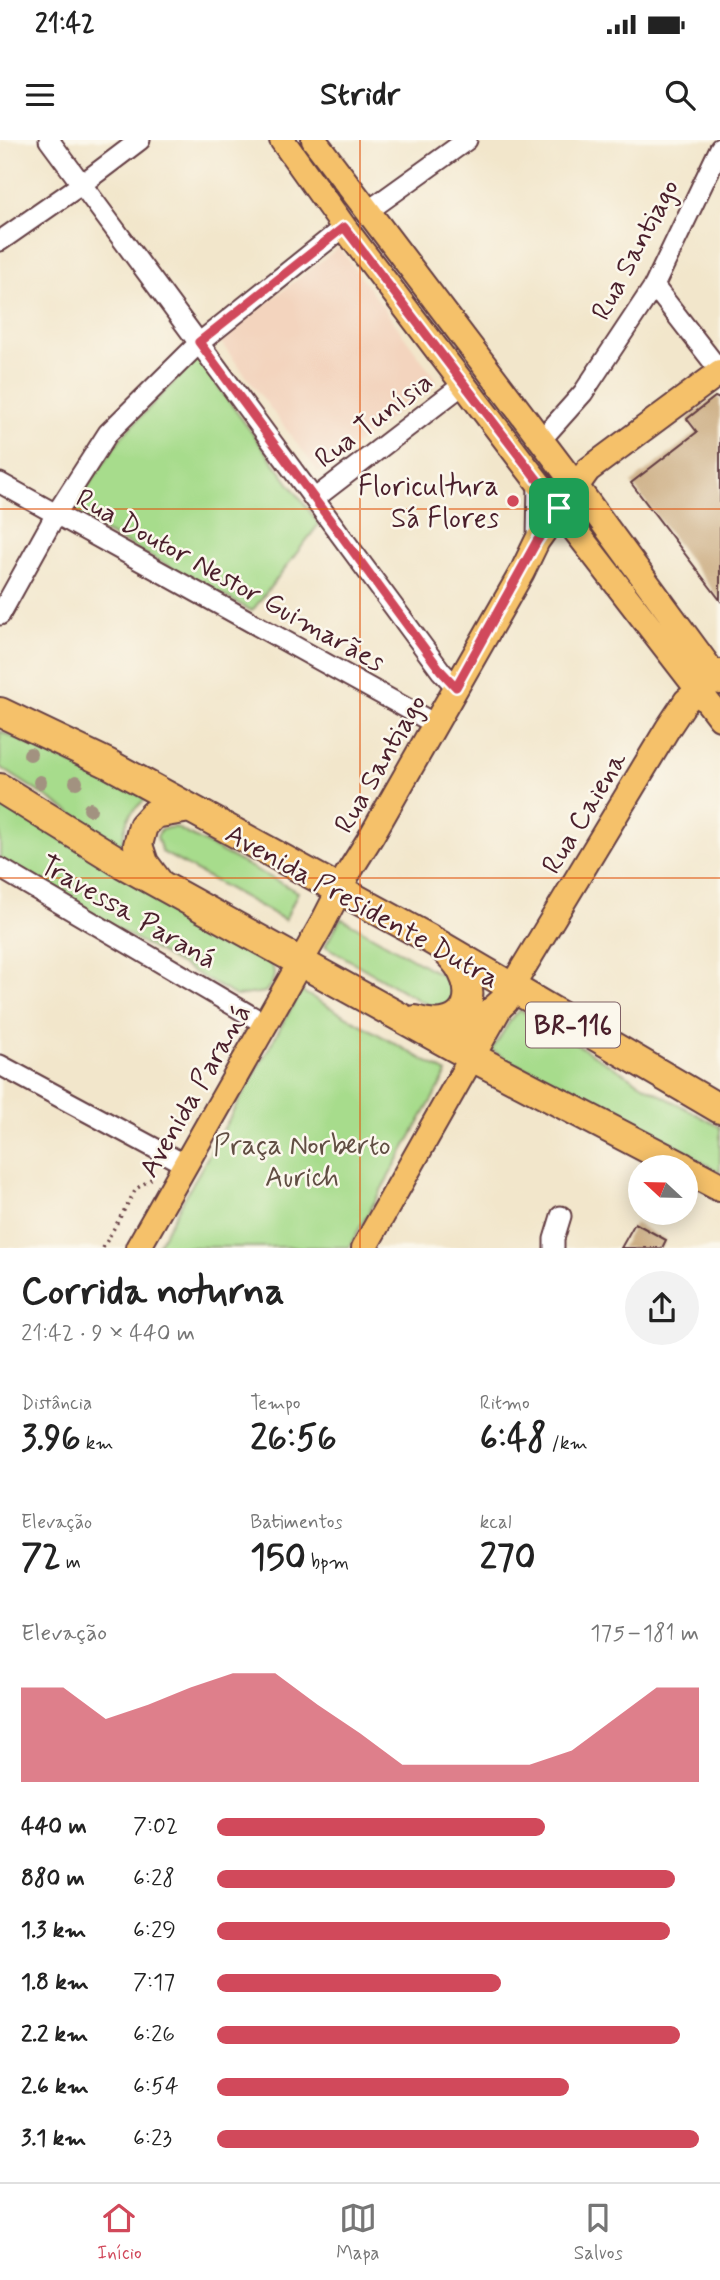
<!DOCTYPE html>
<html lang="pt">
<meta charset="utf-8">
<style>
:root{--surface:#fff;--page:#f2f2f2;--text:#222;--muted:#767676;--line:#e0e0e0;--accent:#d1495b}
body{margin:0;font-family:Mynerve,sans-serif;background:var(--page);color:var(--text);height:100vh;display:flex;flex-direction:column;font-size:26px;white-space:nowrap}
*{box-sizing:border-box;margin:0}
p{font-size:23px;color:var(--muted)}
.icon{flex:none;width:38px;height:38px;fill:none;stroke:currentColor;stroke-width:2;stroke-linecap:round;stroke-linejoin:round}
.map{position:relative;height:1108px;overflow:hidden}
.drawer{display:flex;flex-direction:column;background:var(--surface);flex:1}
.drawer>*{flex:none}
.needle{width:46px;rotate:292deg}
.tools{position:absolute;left:628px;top:1015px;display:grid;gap:14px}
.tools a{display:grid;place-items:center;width:70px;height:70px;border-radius:50%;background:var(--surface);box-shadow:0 4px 18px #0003;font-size:35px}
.pin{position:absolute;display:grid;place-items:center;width:60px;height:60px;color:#fff;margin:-30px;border-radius:14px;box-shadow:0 4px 10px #0006}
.round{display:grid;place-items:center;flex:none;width:74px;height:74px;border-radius:37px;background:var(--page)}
.headline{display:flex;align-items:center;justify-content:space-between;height:119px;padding:0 21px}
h1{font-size:38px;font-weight:800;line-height:52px}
.metrics{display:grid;grid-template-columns:repeat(3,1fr);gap:10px;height:119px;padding:7px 21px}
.metrics div{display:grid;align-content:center}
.metrics b{font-size:35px;font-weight:800}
.metrics small{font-size:19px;font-weight:400}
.metrics p{font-size:19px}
.chart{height:196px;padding:14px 21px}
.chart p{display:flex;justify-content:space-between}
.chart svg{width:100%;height:126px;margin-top:7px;fill:var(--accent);opacity:.7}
ul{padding:0 21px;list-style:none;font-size:23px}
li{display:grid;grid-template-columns:112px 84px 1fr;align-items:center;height:52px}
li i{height:18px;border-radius:9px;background:var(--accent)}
.status{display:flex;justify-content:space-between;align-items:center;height:49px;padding:0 35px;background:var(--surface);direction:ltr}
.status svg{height:19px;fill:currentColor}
header{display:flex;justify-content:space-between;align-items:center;height:91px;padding:0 21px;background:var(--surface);font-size:32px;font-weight:800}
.tabs{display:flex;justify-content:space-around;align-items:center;height:98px;border-top:2px solid var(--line);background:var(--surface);font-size:19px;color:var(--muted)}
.tabs a{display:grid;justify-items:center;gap:4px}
.tabs .selected{color:var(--accent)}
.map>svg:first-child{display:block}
</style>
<div class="status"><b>21:42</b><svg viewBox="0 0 49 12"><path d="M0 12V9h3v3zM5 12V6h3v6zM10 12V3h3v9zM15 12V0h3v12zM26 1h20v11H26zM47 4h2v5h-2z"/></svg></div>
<header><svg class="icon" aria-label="menu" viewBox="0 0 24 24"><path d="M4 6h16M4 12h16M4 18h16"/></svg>Stridr<svg class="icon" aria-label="search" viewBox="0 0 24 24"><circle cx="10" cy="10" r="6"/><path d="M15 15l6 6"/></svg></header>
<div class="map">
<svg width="720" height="1108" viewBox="0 0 720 1108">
<rect width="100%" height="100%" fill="#fbf7ec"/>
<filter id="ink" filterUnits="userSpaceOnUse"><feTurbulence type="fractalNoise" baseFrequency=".0143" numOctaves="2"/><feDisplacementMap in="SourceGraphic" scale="14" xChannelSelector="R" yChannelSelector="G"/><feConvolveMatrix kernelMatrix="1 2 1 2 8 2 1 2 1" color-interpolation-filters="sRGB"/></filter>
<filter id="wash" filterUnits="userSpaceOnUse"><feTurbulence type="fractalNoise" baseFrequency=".00686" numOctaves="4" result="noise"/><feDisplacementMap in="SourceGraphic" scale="28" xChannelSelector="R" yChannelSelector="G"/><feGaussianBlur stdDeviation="1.57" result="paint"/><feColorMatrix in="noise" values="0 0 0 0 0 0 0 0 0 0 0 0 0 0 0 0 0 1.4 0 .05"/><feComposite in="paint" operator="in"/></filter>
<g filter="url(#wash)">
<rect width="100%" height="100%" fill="#f2e6cb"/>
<path fill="#f3d4be" d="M 339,107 L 437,241 L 319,333 L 219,200 Z"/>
<path fill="#a7dc8c" stroke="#787e5c" stroke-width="2" d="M 197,218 L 319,384 L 252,471 L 70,373 L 122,296 Z
M 0,591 L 147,658 C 127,674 125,681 122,706 L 0,627 Z
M 0,664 L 265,816 C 277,829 277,839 265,852 L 236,856 L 0,722 Z
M 175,687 L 298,752 L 285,780 L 162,712 L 157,697 L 161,689 Z
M 341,778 L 448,839 C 454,849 456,866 439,867 C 434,868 427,864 422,862 L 325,806 Z
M 301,851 L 447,933 L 349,1107 L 157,1107 Z
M 520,870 L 648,948 L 720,987 L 720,1032 L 546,937 L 509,921 L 492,910 L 513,876 Z"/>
<g id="blocks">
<path fill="#cbac81" d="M 715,257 L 720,259 L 720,460 L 631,343 L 697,292 L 687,279 Z
M 635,1083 L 666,1100 L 662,1108 L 621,1108 Z"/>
</g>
</g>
<g filter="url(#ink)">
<use href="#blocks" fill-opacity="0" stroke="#633d43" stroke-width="2"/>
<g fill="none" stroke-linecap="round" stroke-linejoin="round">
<g stroke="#633d43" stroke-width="23">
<path id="minor" d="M 49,0 L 441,531 L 456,547
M 368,71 L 467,0
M 0,101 L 82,44 L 140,0
M 654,146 L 720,231
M 541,300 L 583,253 L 654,146 L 720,8
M 0,343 L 435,584
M 314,359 L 465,243
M 537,401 L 538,342
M 0,475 L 56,374 L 108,293 L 199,203 L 344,87
M 0,728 L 265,884
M 0,925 L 186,1025
M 554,1108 L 554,1099 L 561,1076"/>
</g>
<g stroke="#633d43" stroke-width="28">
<path id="major" d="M 282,0 L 344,87 L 527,328 L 720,578
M 314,0 L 576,346 L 720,542
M 138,1108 L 321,786 L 347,735 L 372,695 L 522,432 L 537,401 L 588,330 L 720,232
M 364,1108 L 511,848 L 668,588 L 686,561 L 720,532"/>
</g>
<g stroke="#633d43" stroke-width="32">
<path id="highway" d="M 0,572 L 109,624 L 428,798 L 720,969
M 0,648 L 123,724 L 474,918 L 683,1027
M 159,743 L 144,723 L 138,705 L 143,686 L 154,674 L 190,668
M 415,880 C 471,897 485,847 447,812
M 442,886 C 474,890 481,882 504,861
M 686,1029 L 720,1047"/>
</g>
<path stroke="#633d43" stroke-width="3.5" stroke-dasharray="2 5" stroke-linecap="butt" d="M 103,1108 L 136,1049 L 154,1037"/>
<use href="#minor" stroke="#fff" stroke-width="19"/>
<use href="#major" stroke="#f5c16b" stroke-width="24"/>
<use href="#highway" stroke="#f5c16b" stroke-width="28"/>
</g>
<g fill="#a29280">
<circle cx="30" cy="614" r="7"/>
<circle cx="40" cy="642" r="7"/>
<circle cx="76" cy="642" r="7"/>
<circle cx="90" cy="669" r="7"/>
</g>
</g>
<g fill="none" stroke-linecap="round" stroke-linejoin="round" filter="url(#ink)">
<g stroke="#fff" stroke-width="14">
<path id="route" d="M 344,87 L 559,368 L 537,401 L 456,547 L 441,531 L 199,202 Z"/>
</g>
<use href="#route" stroke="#d1495b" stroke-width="9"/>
</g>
<path fill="none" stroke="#e0560e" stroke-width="2" stroke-opacity="0.55" d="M 360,0 L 360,1108M 0,369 L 720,369M 0,738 L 720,738"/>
<circle fill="#d1495b" stroke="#fbf7ec" stroke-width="2.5" cx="513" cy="361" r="7"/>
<g text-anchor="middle" stroke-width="5" stroke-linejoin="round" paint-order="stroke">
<rect fill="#fbf7ec" stroke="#7f6065" stroke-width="2" x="526" y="862.5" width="94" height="45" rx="5"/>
<g font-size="26" font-weight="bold" fill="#4a1f2b">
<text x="573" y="894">BR-116</text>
</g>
<g font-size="28" fill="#4a1f2b" stroke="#fbf7ec">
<text transform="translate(634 109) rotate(-62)" y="10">Rua Santiago</text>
<text transform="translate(373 279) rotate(-37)" y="10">Rua Tunísia</text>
<text transform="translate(231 439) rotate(29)" y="10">Rua Doutor Nestor Guimarães</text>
<text transform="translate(379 623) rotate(-60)" y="10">Rua Santiago</text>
<text transform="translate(583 672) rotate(-59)" y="10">Rua Caiena</text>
<text transform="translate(363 765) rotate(29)" y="10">Avenida Presidente Dutra</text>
<text transform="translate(129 771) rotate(30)" y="10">Travessa Paraná</text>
<text transform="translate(194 950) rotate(-60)" y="10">Avenida Paraná</text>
</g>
<g font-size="28" fill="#4a1f2b" stroke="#fbf7ec" text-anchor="end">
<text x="499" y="355">Floricultura<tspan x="499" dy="32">Sá Flores</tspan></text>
</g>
<g font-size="28" fill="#614e43" stroke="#fbf7ec">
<text x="302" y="1014">Praça Norberto<tspan x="302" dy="32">Aurich</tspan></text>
</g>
</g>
</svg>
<div class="tools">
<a><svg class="needle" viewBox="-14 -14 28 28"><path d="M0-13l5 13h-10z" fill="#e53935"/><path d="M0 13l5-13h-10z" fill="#767676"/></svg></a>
</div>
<div class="pin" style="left:559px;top:368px;background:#1e9e55"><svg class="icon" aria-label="arrive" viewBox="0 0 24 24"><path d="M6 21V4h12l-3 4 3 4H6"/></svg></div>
</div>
<section class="drawer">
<div class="headline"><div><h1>Corrida noturna</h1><p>21:42 · 9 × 440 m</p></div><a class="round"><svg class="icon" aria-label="share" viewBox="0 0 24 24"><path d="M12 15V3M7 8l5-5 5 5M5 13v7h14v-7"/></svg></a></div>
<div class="metrics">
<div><p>Distância</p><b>3.96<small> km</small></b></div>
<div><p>Tempo</p><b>26:56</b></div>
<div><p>Ritmo</p><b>6:48<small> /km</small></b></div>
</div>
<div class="metrics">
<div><p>Elevação</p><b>72<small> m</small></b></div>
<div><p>Batimentos</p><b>150<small> bpm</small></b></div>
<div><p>kcal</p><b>270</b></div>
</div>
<div class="chart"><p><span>Elevação</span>175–181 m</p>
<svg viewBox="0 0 160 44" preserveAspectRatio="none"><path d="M0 44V11L10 11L20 22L30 17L40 11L50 6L60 6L70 17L80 27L90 38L100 38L110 38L120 38L130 33L140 22L150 11L160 11V44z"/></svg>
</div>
<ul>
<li><b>440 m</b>7:02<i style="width:68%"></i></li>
<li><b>880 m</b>6:28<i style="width:95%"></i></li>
<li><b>1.3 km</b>6:29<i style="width:94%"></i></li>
<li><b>1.8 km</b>7:17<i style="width:59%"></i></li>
<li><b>2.2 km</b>6:26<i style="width:96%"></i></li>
<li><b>2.6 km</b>6:54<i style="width:73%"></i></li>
<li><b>3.1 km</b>6:23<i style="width:100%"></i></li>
</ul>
</section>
<nav class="tabs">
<a class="selected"><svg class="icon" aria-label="home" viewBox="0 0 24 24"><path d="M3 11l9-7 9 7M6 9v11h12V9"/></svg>Início</a>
<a><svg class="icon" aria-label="map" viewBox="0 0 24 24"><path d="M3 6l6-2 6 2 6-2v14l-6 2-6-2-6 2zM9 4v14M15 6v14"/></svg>Mapa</a>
<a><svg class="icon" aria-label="saved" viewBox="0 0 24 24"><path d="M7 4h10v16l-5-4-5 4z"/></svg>Salvos</a>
</nav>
